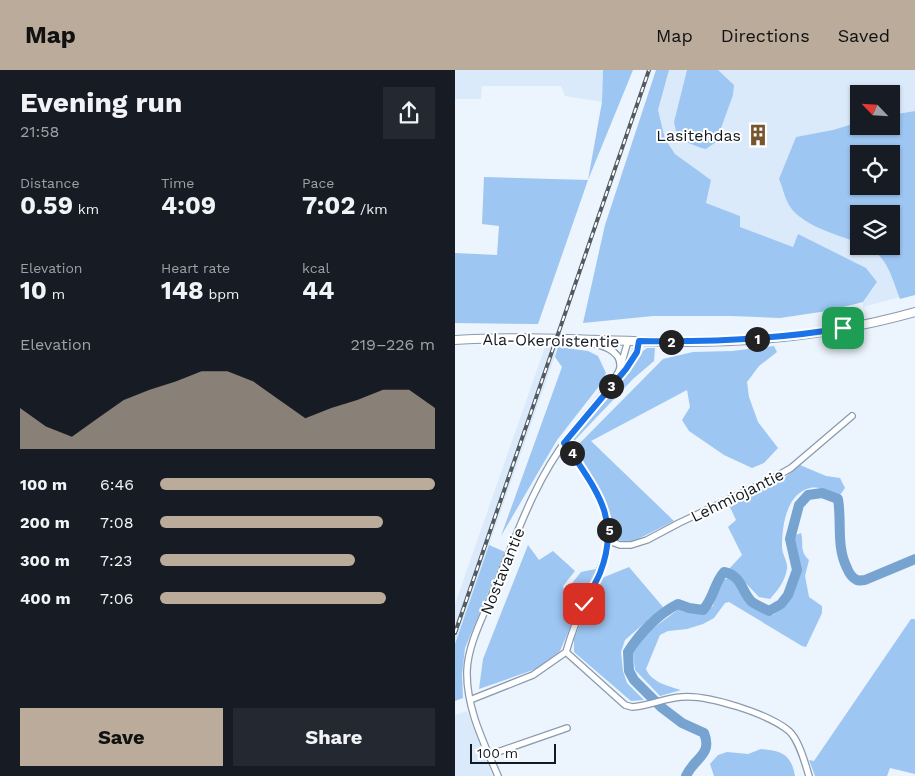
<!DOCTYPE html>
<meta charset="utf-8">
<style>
:root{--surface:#171b24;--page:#242831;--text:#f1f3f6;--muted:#9ea1a6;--accent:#baab9b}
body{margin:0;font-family:"Work Sans",sans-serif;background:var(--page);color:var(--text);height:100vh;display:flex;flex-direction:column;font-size:19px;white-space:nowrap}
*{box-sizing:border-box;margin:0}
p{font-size:16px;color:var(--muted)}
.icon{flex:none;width:28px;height:28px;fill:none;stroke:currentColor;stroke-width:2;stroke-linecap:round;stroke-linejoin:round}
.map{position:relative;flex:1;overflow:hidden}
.side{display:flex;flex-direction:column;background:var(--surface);width:455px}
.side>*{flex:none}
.needle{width:32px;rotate:295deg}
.tools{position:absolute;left:395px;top:15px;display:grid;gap:10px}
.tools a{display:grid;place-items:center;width:50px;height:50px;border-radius:0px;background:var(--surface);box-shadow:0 1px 4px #0004;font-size:25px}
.scale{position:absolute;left:15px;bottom:12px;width:86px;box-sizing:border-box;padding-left:5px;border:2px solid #131a22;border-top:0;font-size:14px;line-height:18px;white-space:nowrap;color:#131a22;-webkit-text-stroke:4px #fff;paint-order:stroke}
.pin{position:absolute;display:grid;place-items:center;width:42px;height:42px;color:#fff;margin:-21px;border-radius:10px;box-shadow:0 2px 8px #0006}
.km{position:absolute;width:25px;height:25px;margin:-12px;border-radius:50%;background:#222;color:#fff;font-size:14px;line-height:25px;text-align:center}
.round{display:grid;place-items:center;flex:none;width:52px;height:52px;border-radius:0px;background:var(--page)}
.summary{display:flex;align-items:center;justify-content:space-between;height:85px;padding:0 20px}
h1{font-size:28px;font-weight:700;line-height:38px}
.figures{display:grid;grid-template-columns:repeat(3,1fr);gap:8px;height:85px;padding:5px 20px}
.figures div{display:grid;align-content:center}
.figures b{font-size:25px;font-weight:700}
.figures small{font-size:14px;font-weight:400}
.figures p{font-size:14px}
.chart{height:140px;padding:10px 20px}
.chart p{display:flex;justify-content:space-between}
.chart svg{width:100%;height:90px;margin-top:5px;fill:var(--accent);opacity:.7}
.cta{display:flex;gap:10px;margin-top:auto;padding:10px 20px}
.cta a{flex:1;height:58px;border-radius:0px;background:var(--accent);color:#111;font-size:20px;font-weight:700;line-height:58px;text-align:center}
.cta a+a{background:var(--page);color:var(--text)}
ul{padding:0 20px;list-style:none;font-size:16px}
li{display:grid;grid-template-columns:80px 60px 1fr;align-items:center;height:38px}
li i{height:12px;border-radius:6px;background:var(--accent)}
header{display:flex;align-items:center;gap:30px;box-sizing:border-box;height:70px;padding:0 25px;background:var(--accent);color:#111}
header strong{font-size:24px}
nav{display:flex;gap:28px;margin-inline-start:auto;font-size:18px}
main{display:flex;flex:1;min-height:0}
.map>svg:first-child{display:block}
</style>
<header>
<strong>Map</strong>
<nav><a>Map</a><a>Directions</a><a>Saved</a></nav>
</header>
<main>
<section class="side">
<div class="summary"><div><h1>Evening run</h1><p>21:58</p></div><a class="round"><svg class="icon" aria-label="share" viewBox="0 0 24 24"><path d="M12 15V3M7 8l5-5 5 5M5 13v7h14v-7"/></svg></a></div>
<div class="figures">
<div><p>Distance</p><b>0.59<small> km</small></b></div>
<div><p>Time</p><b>4:09</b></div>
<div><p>Pace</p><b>7:02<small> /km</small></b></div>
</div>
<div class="figures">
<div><p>Elevation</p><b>10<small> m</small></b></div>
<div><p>Heart rate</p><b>148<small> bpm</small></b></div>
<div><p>kcal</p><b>44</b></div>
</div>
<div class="chart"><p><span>Elevation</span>219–226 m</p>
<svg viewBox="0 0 160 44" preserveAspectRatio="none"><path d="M0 44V24L10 33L20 38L30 29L40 20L50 15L60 11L70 6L80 6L90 11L100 20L110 29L120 24L130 20L140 15L150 15L160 24V44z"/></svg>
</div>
<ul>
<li><b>100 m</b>6:46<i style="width:100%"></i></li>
<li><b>200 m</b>7:08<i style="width:81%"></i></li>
<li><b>300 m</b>7:23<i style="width:71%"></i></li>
<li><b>400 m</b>7:06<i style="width:82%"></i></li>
</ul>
<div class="cta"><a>Save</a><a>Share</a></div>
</section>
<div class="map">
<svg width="460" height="706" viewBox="0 0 460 706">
<rect width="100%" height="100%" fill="#ecf4fd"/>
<path fill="#dbeafa" d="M 0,0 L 148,0 L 147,32 L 110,26 L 106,16 L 27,16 L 26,29 L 0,29 Z
M 214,0 L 460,0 L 460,41 L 436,45 L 436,24 L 404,24 L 404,52 L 378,60 L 345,148 L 366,159 L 404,173 L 404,176 L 411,176 L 423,181 L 431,192 L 445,227 L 408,237 L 408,232 L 422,213 L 343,165 L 338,177 L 284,157 L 285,146 L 251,133 L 256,110 L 220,84 L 210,69 L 203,40 Z
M 90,277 L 103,277 L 0,573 L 0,534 Z
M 12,641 L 30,687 L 38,706 L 0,706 L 0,645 Z"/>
<path fill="#9dc6f2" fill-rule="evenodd" d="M 148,0 L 178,0 L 133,110 L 83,254 L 0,253 L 0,183 L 42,185 L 44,156 L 27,154 L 29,107 L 133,110 L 147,32 Z
M 201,0 L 214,0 L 203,40 L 210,69 L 220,84 L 256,110 L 251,133 L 285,146 L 285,157 L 338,177 L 343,164 L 411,198 L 422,212 L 408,232 L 372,241 L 325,248 L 276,246 L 198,246 L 128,253 L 150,155 Z
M 232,0 L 263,0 L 279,15 L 278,25 L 261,72 L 251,79 L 246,78 L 231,72 L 221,61 L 219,52 Z
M 460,41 L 460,225 L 445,229 C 437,209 433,186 411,176 L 436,176 L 436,144 L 404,144 L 404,173 C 383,165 349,156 336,138 C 330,130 328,118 324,109 L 341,67 L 378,60 L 404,52 L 404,56 L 436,56 L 436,45 ZM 404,84 L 436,84 L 436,116 L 404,116 Z
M 319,276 L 322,282 L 304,296 L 292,312 L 294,327 L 303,352 L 323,378 L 309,393 L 297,398 L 269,385 L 234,361 L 227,350 L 235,337 L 232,320 L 136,371 L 219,451 L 177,472 L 159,470 C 157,434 138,408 120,378 L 208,289 L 238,282 L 277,281 Z
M 103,277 L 133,281 L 143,286 L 151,303 L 145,315 L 102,370 L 46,466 L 107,297 L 100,287 Z
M 192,278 L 200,278 L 199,291 L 178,309 L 120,370 L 118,370 L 184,284 Z
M 345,395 L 371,406 L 385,408 L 390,418 L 385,425 C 376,422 365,416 355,418 C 331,424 327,456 327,477 C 327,484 333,492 332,499 C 330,511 323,520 315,529 L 304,527 L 283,505 L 274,499 L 287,485 L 273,457 L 281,450 L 274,435 L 329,408 Z
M 346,463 C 349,473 344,481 354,490 L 350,506 L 354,527 L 367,536 L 367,543 L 351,577 L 347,576 L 274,532 L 270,533 L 259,548 L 248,554 L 232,559 L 213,561 L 205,565 L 191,599 C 196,612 213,616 226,620 L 205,626 L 180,600 L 178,583 L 193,562 L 224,539 L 231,542 L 249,543 L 258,536 L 265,512 L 275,507 L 293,532 L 318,545 C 331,536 343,518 344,502 C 345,491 340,477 338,466 Z
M 34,475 L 50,482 L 10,578 L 7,605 L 8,628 L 0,631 L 0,574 Z
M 73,475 L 84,490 L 98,481 L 120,501 L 108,516 L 110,525 L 125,534 L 105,581 L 84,598 L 24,619 L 28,589 Z
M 174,497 L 208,537 L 170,570 L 166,582 L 168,601 L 172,613 L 189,630 L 176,631 L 119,582 L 119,569 L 133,535 L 147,508 Z
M 141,499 L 127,528 L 115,521 L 114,517 L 126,502 Z
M 456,549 L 460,549 L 460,704 L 435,698 L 432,706 L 360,706 L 354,690 L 359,691 Z
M 306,679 C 327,681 336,684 340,706 L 259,706 L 255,694 L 263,685 L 272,682 L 293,684 Z"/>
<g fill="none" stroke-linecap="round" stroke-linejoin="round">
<path stroke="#77a3d1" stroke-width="10" d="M 231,706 C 239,688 258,685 249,663 L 227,653 L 206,637 L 179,610 L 174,601 L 173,582 C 185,563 203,544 223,534 L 234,538 L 248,540 C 259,528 259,513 269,502 C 287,506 286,520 296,531 C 300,535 309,538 314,541 L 326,534 L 333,525 L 342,500 L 335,469 L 344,435 L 353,425 L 367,423 L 383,429 C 387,453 381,476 392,498 C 394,503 397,508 402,510 C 404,511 407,510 410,510 L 460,489"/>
<g stroke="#899baf" stroke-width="8">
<path id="minor" d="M 132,272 C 146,275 167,280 165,297 C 165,301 161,305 160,308
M 166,295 L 173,271
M 109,373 L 114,379 C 126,397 142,417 149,438 C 161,474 145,501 130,532 C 122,548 116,565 111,582 L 170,635 L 177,637 C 194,636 210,628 226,627 C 252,624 314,644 334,661 C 344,670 350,693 354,706
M 154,471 L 165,475 L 176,475 L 192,470 L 224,453 L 317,409 L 336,398 L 397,346
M 15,630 L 78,605 L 111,582
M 34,685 L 112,658
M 43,706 C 29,673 11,638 12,601 C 13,574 28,547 38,522 C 60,470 78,413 113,368 C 125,352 138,337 151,321 C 165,305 180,292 184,271"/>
</g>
<g stroke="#899baf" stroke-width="10">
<path id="major" d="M 0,270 C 77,265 154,272 231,272 C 308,272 385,263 460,242"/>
</g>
<use href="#minor" stroke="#fff" stroke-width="5.5"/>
<use href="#major" stroke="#fff" stroke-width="8"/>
<g stroke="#525a62" stroke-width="4">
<path id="rail" d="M 0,563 L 194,0"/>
</g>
<use href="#rail" stroke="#fff" stroke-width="2" stroke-dasharray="5.5" stroke-linecap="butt"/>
</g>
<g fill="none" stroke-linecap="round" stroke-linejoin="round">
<g stroke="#fff" stroke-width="10">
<path id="route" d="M 129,534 C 134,523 141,513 145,503 C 166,449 142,422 114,379 L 109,373 L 171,299 L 182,282 L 184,271 C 253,272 320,270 388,258"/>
</g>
<use href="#route" stroke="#1a73e8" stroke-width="6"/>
</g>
<defs>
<g id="building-bare" transform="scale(1.725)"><path d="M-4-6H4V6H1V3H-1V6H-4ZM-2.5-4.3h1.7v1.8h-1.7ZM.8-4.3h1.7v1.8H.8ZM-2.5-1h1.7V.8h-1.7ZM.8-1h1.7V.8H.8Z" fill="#76542c" stroke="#fff" stroke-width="2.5" paint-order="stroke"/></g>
</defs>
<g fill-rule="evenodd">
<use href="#building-bare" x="303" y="65"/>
</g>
<g text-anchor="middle" stroke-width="4" stroke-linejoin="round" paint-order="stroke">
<g font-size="16" fill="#131a22" stroke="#fff" text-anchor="end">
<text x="286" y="71">Lasitehdas</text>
</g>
<g font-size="16" fill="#131a22" stroke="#fff">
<text transform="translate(96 270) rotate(1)" y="6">Ala-Okeroistentie</text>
<text transform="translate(282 425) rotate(-26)" y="6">Lehmiojantie</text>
<text transform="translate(47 501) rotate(-68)" y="6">Nostavantie</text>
</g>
</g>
</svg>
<div class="tools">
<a><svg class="needle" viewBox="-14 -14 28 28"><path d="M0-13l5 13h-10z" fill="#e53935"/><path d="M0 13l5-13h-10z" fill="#9ea1a6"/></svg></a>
<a><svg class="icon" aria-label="locate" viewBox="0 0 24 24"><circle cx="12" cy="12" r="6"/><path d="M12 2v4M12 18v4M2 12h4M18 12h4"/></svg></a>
<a><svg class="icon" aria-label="layers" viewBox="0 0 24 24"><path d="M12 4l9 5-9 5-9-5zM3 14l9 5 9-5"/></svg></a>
</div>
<div class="scale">100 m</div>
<div class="pin" style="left:388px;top:258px;background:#1e9e55"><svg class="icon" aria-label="arrive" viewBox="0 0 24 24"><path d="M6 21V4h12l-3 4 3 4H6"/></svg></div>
<div class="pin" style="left:129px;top:534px;background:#d93025"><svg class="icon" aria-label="check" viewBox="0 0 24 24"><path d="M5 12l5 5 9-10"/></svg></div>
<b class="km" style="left:302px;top:269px">1</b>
<b class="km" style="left:216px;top:272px">2</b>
<b class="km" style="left:156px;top:316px">3</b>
<b class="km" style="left:117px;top:383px">4</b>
<b class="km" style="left:154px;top:460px">5</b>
</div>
</main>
